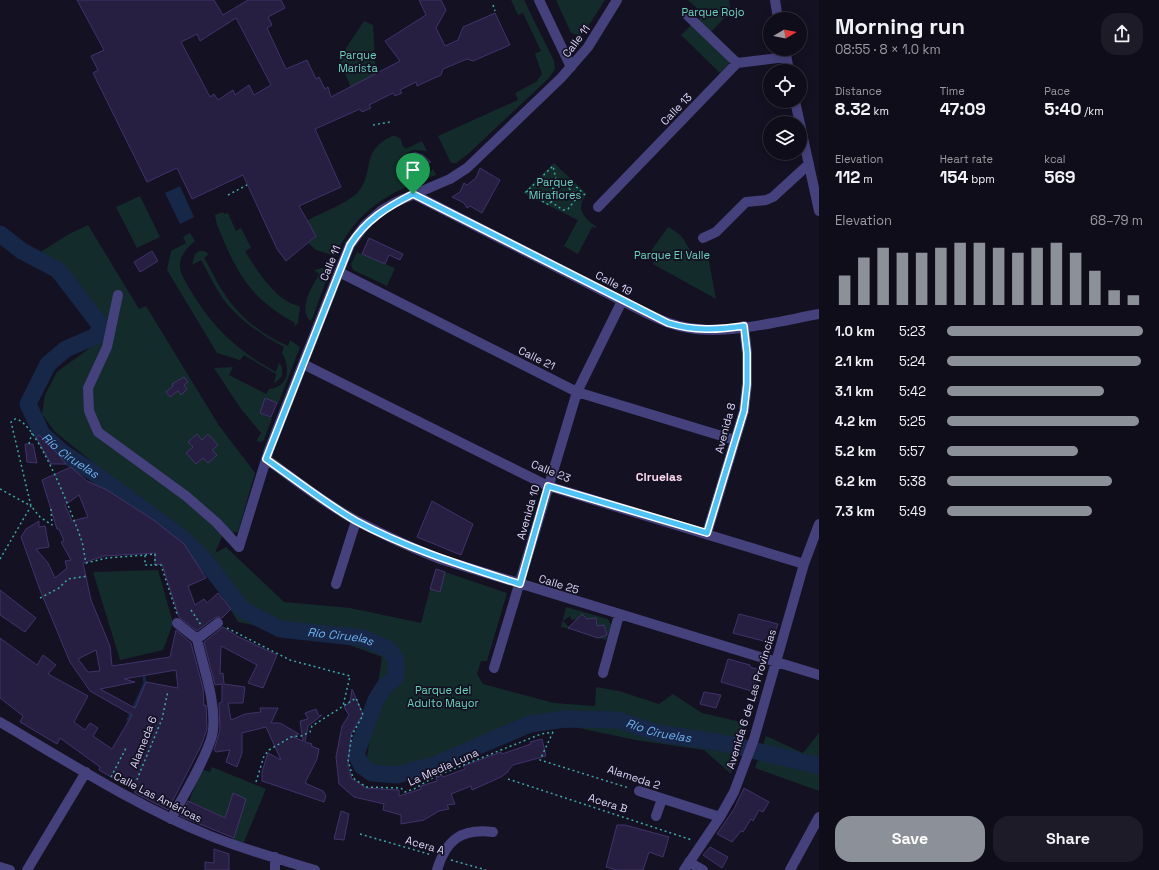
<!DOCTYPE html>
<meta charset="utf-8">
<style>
:root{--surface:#0f0d1a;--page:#1d1b27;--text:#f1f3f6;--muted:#9b9ca2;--line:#2f2d39;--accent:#8c9099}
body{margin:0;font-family:"Space Grotesk",sans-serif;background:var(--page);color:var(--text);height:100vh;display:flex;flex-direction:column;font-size:15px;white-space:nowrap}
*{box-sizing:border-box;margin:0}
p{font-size:13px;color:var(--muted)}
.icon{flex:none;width:22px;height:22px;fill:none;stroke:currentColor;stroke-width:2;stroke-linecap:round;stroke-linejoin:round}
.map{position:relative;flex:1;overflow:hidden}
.sheet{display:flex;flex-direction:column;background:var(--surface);width:340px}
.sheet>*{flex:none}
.needle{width:26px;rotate:80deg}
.tools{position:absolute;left:763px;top:12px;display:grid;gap:8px}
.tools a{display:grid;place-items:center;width:44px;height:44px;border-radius:50%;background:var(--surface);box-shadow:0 2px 10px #0003,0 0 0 1px var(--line);font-size:20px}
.pin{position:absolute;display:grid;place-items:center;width:34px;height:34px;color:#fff;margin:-41px -17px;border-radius:50% 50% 50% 0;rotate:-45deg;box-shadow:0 0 4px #0007}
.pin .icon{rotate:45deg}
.round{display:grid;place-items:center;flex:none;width:42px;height:42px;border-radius:16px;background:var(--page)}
.summary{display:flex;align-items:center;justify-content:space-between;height:68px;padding:0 16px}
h1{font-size:22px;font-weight:700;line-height:30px}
.figures{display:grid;grid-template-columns:repeat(3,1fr);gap:6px;height:68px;padding:4px 16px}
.figures div{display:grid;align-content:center}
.figures b{font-size:17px;font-weight:700}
.figures small{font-size:11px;font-weight:400}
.figures p{font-size:11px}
.chart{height:112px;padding:8px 16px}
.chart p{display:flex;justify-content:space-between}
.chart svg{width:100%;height:72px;margin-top:4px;stroke:var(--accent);stroke-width:6}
.primary-button{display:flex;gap:8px;margin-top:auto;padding:8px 16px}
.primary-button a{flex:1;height:46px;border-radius:16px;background:var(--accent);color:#fff;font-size:16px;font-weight:700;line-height:46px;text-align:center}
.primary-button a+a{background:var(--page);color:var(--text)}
ul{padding:0 16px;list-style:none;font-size:13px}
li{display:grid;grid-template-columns:64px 48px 1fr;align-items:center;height:30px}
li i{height:10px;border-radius:5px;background:var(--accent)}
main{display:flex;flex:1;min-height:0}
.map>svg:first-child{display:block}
</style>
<main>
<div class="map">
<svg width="819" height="870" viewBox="0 0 819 870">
<rect width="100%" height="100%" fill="#141122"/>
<path fill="#142b2b" d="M 511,0 L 524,0 L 554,61 L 555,69 L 549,78 L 468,154 L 456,163 L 451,163 L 438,136 L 518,100 L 515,93 L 536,82 L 542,74 L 535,54 L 541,51 L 523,13 L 518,15 Z
M 556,0 L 605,0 L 582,36 L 571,33 Z
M 688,0 L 729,0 L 731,11 L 711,32 L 699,20 L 701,12 Z
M 364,21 L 373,25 L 376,74 L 351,88 L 339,59 Z
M 691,25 L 730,63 L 720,73 L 681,35 Z
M 392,136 L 395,136 L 401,139 L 402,145 L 406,149 L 422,141 L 427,151 L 413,150 C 387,163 410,192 433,169 L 436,175 C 389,192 357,209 335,256 L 316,250 L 308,243 L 316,236 L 306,221 C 319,214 350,202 358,192 C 376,170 359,152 392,136 Z
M 554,163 L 587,194 C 575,207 583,219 597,227 L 595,228 L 592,227 L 578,254 L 564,246 L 578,220 L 523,193 Z
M 140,196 L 160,237 L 137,248 L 116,207 Z
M 223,212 L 224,214 L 228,213 L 236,231 L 241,228 L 251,248 L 245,251 C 256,269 277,303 300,306 L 298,323 L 294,327 L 295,323 C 250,298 237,274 218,227 C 216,223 216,219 215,215 Z
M 88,225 L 139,309 L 146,306 L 218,424 L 255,473 L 238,532 L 223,534 L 215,553 L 226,547 L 284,602 L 350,608 L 421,623 L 430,589 L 440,592 L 445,572 L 507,593 L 487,661 L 481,661 L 477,674 L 483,684 L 554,703 L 595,706 L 596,687 L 619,691 L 659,704 L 673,694 L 702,713 L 745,723 L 731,774 L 704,750 L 636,740 L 574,727 L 530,730 L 411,777 L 364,778 L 382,657 L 344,643 L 238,622 L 201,562 L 210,556 L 55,432 L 42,414 L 45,395 L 57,372 L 113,331 L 61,265 L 39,253 L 69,234 Z
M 668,227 C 673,230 682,235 684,240 C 690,250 693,258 707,251 L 716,299 L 653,264 L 656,258 L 648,255 Z
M 190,233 L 195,241 C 188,247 181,254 180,263 C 179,271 184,279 188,286 C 209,324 238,352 276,372 L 279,363 L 282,367 L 282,376 L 274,384 L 276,374 L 244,355 L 240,360 L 217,353 L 167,270 L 171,251 L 186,243 L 183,237 Z
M 199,251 L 204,251 L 209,254 L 204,258 C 211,269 216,282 224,293 C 239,317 262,335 288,346 L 290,340 L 300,347 L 278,404 L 265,399 L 260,413 L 272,418 L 264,440 L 261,442 L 256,441 L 261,433 L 241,409 L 214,368 L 233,367 L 229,375 L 266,394 L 269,389 C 289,387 291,368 282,353 L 284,347 C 261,335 236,318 221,296 C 214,285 208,272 201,260 L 192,265 L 195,254 Z
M 357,252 L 395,268 L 387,286 L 353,270 L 351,264 Z
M 322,268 L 330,270 L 312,319 L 310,321 C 298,307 312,288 319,274 L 314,270 Z
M 158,570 L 173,623 L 163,650 L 120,660 L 93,572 Z
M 566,607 L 608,619 L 611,625 L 606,640 L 598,638 L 607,634 L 604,625 L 597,626 L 596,618 L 587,619 L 582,615 L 577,619 L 571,620 L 570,616 L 563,621 L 571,629 L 561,627 Z
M 819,733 L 819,791 L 755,768 L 766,736 L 803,753 Z
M 212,767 L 266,789 L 243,844 L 233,840 L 246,799 L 233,793 L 225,818 L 189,801 L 202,769 L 210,772 Z"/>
<path fill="#162747" d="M 180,186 L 194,217 L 180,224 L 165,193 Z"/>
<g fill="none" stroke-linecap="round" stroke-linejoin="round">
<path stroke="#162747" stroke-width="3" d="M 128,720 L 145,683 L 144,677"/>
<path stroke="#162747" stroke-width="17" id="s1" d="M 0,234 L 22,251 L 58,270 L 101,326 L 96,336 L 66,349 L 48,364 L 28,404 L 42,434 L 63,453 L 91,471 L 181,537 L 203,558 L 243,610 L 280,629 L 363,638 L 388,649 L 396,659 L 396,677 L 384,687 L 376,700 L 356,754 L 362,766 L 372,773 L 397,775 L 434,765 L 530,724 L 565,719 L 618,720 L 657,733 L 723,743 L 819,766"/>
</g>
<path fill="#271f41" stroke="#40336a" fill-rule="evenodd" d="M 77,0 L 214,0 L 223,15 L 248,0 L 281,0 L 285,8 L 268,17 L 272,25 L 267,28 L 286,69 L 307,60 L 316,79 L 319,77 L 325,89 L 328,87 L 331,97 L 400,61 L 385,41 L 426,15 L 419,0 L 441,0 L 446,10 L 436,28 L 445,46 L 458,40 L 463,27 L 495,13 L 510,45 L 473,61 L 467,59 L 443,69 L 441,75 L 417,86 L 416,82 L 400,90 L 402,93 L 395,96 L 393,93 L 369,105 L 371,108 L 362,112 L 360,109 L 315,129 L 341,187 L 299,206 L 316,236 L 286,261 L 277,249 L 243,175 L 192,199 L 177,168 L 147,182 L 93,73 L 98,70 L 91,56 L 104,50 ZM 236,18 L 271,85 L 254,95 L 249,85 L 235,95 L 233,90 L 218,100 L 214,94 L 210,97 L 181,42 L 197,34 L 200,41 Z
M 414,152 L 423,155 L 431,162 L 426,164 L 421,173 L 421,176 L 409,175 L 404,170 L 404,159 Z
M 480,168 L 500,180 L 482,213 L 470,206 L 467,208 L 464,203 L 452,197 L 460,192 L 464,183 L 467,185 L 476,178 Z
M 369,238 L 403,254 L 400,260 L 389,255 L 385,264 L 362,254 Z
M 152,251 L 158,261 L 140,272 L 134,262 Z
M 184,377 L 188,382 L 184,385 L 187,389 L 181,395 L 178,391 L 170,397 L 166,392 L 173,386 L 172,384 Z
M 265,398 L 277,403 L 271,417 L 260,413 Z
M 197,434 L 202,440 L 208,434 L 218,445 L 212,450 L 217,455 L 208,463 L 203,458 L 196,464 L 186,453 L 193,447 L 188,442 Z
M 39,435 L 57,453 L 66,464 L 51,464 L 36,437 Z
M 25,444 L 33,444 L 37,463 L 27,462 Z
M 71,467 L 87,481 L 107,490 L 155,521 L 184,544 L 206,578 L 188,586 L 195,605 L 204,599 L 207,603 L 218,593 L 231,609 L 222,618 L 218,617 L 214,618 L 197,631 L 179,617 L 162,564 L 155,565 L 155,553 L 104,556 L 83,563 L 91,600 L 110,646 L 112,666 L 170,657 L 176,630 L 191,643 L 203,688 L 204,706 L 206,705 L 207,729 L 201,746 L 168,810 L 135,793 L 135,791 L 99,770 L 100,767 L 60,738 L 57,744 L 20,722 L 23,716 L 0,698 L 0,638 L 37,665 L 43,655 L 56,665 L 48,674 L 88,696 L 74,722 L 85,730 L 90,723 L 98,728 L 93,736 L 112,749 L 132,715 L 90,691 L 70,662 L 40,590 L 21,537 L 26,529 L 39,521 L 39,527 L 45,526 L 49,547 L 36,549 L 48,563 L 55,578 L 67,568 L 65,561 L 71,560 L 61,542 L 64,541 L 59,529 L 57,529 L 42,480 ZM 79,495 L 88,517 L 72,521 L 65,505 ZM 96,650 L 100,671 L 88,672 L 78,659 ZM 176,670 L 178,688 L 146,682 L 135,708 L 100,689 L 135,682 L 124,679 Z
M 432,501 L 473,524 L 461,555 L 417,537 Z
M 436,569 L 445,572 L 440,592 L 430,589 Z
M 0,590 L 36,618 L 25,632 L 0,615 Z
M 582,614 L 587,619 L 596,618 L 597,626 L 604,625 L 607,635 L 598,638 L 568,628 Z
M 739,614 L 778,624 L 771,643 L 733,633 Z
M 223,627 L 237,636 L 277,655 L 263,688 L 248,683 L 257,665 L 221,646 L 220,674 L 223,673 L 224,684 L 245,687 L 243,703 L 228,703 L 231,720 L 245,714 L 261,712 L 260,708 L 278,708 L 271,723 L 280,723 L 299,734 L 293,737 L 303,741 L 300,721 L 308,719 L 305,713 L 316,709 L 319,716 L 322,715 L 308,726 L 305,742 L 312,744 L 311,746 L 319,749 L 317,759 L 305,783 L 323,791 L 326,796 L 324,802 L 262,781 L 262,772 L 268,753 L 281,760 L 266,727 L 242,733 L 242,753 L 237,767 L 226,762 L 230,750 L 216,752 L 214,750 L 220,730 L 219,703 L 222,702 L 222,684 L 215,685 L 204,642 Z
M 728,659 L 750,665 L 750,667 L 760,670 L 755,692 L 721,682 Z
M 352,689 L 363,714 L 351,734 L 348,766 L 352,779 L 366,788 L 399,790 L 399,796 L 421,789 L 421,786 L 437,781 L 436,778 L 442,775 L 443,777 L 465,769 L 463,766 L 501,752 L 502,754 L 531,744 L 530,742 L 542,739 L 546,756 L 513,765 L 508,771 L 508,772 L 501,777 L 472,790 L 471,786 L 451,794 L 455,804 L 447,805 L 449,809 L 439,811 L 424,820 L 401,824 L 401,815 L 383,810 L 384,804 L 354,797 L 339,784 L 336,757 L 342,726 L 349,715 L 344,707 L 350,702 Z
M 704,692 L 721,695 L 716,708 L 700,704 Z
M 744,788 L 769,802 L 763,812 L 759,810 L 753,821 L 751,819 L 743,832 L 741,831 L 732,842 L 717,834 L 734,809 Z
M 233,793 L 246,799 L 234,838 L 180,816 L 188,801 L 225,818 Z
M 341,811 L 349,814 L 344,840 L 334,839 Z
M 617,825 L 625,825 L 669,837 L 663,857 L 649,852 L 643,870 L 617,870 L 606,867 Z
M 710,847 L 728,857 L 722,868 L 703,855 Z
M 214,849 L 229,854 L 229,870 L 205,870 L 205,862 L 214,863 Z"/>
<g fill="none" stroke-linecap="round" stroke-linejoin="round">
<path stroke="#3da8a5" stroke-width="1.5" stroke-dasharray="2 3" stroke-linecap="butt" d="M 493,5 L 495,11
M 373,125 L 390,122
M 541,178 L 553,188
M 569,188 L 573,184 L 585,195
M 527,191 L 526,192 L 549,205 L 551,202
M 549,193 L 527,191 L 553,166 L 557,184 L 563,184 L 576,194 L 576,199 L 568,209 L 563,210 C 548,200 544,198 557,184
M 576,194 L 583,199
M 228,195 L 247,185
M 29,444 L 32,433
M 0,489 L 31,506
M 51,509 L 52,525 L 40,517 L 31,506 L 11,422 L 15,419 C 36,419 74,519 81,539 C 84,547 84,555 86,563 L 107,558 L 145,555 L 145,565 L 161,565 L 177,614
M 145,555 L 155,554 L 155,565
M 0,559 L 31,506
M 40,598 L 59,588 L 68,579 L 88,576
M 191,610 L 201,625
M 227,628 L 290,660 L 350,676 L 343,706
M 553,732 L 540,760 L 629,788
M 111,777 L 127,746
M 508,779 L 692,840
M 256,782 L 264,756 L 269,750 L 291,737 L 301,736 L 310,732 L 312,726 L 356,698 L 363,715 L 352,735 L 348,760 L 353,778 L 366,787 L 401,788 L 405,792 L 414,789 L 436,776 L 541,734 L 553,732
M 133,789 L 162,719 L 168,691
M 360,834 L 432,855
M 451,860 L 486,870"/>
<path stroke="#45417c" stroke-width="10" d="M 539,0 L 571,67
M 775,0 L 778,19
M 687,15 L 737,63
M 785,49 L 789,71
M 795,101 L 819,211
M 413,194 L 648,314 C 661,320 674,326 689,328 C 727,335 780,321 819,314
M 598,207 L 737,63 L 786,57
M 703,238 L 716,232 L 746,202 L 766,200 L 773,197 L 809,164
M 339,272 L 577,392 L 735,440
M 118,295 L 107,347 L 88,388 L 89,411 L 98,432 L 186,496 L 217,523 L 239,547
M 303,364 L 548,486 L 804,564
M 266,459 C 296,480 325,504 357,521 C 384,535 412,548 440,559 L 819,675
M 707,533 L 744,411 L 747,384 L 747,353 L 744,326
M 239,547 L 269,450 L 339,272 L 350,245 L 365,225 L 382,210 L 396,202 L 450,179 L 467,168 L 561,78 L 588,47 L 617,0
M 336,584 L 356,521
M 177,623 L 197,639
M 494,668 L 577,392 L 622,301
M 603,673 L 619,615
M 0,722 C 68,762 135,805 208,835 C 242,849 279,859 315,870
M 639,791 L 720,817
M 656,816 L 662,799
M 171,819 C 182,798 211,750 213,730 C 216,700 203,667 197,639 L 218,623
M 275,857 L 275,870
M 689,862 L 703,870
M 0,867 L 10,870
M 27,870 L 86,772
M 437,870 C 446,840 461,828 493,832
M 684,870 L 720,817 L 734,792 L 754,739 L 804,564 L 819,524
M 790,870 L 819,817"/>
</g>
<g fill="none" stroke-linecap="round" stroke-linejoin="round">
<g stroke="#fff" stroke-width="8">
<path id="route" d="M 413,194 L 668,323 C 694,331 717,330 744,326 L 747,353 L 747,384 L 744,411 L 707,533 L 548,486 L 520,584 C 464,566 408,549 356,521 C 325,503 296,480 266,459 L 350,245 C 366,220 387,207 413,194 Z"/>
</g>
<use href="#route" stroke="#4fc3f7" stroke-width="5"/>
</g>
<g text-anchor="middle" stroke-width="3.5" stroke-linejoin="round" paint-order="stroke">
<g font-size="11" fill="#6bd2bc" stroke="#141122">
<text x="713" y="16">Parque Rojo</text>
<text x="358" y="59">Parque<tspan x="358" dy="13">Marista</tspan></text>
<text x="555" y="186">Parque<tspan x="555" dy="13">Miraflores</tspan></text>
<text x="672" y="259">Parque El Valle</text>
<text x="443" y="694">Parque del<tspan x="443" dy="13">Adulto Mayor</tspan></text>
</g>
<g font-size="11" fill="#dcd6fa" stroke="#141122">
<text transform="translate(576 41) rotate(-53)" y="4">Calle 11</text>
<text transform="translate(676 109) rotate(-46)" y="4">Calle 13</text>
<text transform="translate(330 263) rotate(-68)" y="4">Calle 11</text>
<text transform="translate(614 283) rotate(27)" y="4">Calle 19</text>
<text transform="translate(537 358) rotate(26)" y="4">Calle 21</text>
<text transform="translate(725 428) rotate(-75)" y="4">Avenida 8</text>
<text transform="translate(551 471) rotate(22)" y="4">Calle 23</text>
<text transform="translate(528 512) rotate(-74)" y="4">Avenida 10</text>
<text transform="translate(559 584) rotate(17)" y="4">Calle 25</text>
<text transform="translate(751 699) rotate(-73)" y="4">Avenida 6 de Las Provincias</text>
<text transform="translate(143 742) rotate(-68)" y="4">Alameda 6</text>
<text transform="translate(443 767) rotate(-24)" y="4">La Media Luna</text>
<text transform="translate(634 777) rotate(18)" y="4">Alameda 2</text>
<text transform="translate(158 797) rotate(27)" y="4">Calle Las Américas</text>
<text transform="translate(608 803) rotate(18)" y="4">Acera B</text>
<text transform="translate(425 845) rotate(16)" y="4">Acera A</text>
</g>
<g font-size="12" font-style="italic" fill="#70b0ef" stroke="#141122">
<text dy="4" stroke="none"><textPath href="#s1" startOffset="320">Río Ciruelas</textPath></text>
<text dy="4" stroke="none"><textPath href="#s1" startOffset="656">Río Ciruelas</textPath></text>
<text dy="4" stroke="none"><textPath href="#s1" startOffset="1149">Río Ciruelas</textPath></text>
</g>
<g font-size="12" font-weight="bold" fill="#fbd8ed" stroke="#141122">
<text x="659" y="481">Ciruelas</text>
</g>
</g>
</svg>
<div class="tools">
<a><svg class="needle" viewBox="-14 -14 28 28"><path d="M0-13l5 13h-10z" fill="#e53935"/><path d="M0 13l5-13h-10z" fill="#9b9ca2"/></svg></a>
<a><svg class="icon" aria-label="locate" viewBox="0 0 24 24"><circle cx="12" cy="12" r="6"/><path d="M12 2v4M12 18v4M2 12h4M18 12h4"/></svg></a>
<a><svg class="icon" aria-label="layers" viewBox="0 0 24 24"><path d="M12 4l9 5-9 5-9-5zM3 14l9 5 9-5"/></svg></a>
</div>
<div class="pin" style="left:413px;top:194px;background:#1e9e55"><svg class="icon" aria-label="arrive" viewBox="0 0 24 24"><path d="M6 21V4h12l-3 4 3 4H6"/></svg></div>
</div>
<section class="sheet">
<div class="summary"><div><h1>Morning run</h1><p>08:55 · 8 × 1.0 km</p></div><a class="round"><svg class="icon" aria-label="share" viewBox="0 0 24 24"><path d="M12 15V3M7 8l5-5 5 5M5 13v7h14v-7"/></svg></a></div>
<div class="figures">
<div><p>Distance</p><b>8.32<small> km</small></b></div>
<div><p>Time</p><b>47:09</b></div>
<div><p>Pace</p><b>5:40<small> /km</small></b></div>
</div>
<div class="figures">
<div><p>Elevation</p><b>112<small> m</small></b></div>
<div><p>Heart rate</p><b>154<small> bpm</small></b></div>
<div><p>kcal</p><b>569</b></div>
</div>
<div class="chart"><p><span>Elevation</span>68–79 m</p>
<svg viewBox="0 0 160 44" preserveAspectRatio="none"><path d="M5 44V26M15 44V15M25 44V9M35 44V12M45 44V12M55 44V9M65 44V6M75 44V6M85 44V9M95 44V12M105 44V9M115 44V6M125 44V12M135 44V23M145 44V35M155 44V38"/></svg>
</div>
<ul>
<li><b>1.0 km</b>5:23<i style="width:100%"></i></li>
<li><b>2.1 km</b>5:24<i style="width:99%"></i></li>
<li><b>3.1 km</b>5:42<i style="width:80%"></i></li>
<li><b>4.2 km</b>5:25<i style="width:98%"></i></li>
<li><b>5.2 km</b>5:57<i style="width:67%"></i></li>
<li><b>6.2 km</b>5:38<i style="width:84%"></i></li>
<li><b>7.3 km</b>5:49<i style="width:74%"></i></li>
</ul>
<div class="primary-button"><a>Save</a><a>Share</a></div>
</section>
</main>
